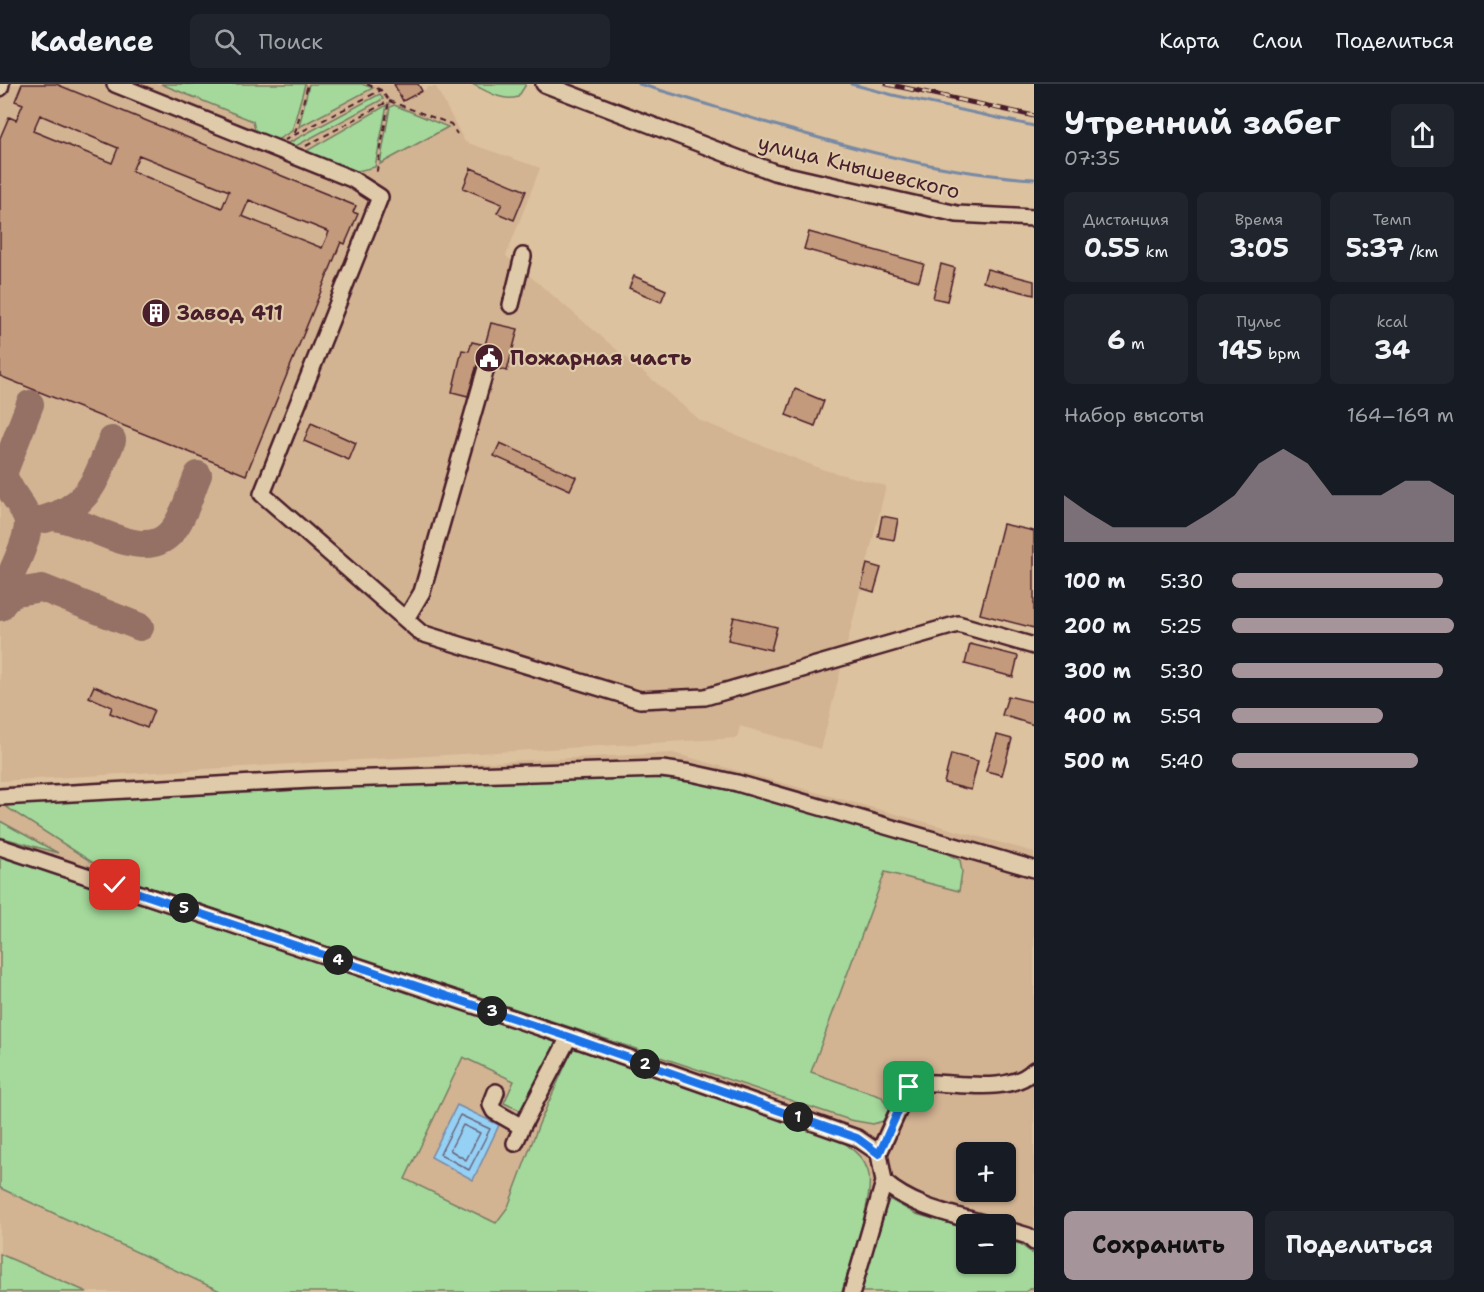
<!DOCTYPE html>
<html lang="ru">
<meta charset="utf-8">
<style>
:root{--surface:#171b24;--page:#20242c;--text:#f1f3f6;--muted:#9ea1a6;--line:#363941;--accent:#a6949b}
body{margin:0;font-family:"Shantell Sans",sans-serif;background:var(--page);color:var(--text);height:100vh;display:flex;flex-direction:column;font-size:22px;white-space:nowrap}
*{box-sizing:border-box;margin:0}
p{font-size:20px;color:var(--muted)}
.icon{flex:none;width:33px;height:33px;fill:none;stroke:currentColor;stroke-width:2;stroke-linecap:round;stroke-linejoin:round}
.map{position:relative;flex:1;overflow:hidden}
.sheet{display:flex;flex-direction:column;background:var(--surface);width:450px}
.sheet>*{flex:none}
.tools{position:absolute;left:956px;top:1058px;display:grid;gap:12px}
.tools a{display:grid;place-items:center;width:60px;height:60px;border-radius:9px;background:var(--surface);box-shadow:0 2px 4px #0004;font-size:30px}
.pin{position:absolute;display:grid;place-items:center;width:51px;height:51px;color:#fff;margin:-26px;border-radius:12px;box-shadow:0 3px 9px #0006}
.km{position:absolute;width:30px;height:30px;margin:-15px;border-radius:50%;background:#222;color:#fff;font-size:16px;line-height:30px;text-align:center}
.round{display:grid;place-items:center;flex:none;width:63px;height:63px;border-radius:9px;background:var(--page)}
.headline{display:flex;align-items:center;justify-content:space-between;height:102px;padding:0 30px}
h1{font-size:33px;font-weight:700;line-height:45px}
.figures{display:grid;grid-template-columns:repeat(3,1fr);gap:9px;height:102px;padding:6px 30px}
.figures div{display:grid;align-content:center;border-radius:9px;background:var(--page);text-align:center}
.figures b{font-size:26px;font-weight:700}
.figures small{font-size:16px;font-weight:400}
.figures p{font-size:16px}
.chart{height:168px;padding:12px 30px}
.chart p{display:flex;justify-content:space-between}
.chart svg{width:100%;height:108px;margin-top:6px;fill:var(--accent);opacity:.7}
.primary-button{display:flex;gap:12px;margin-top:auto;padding:12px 30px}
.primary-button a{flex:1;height:69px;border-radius:9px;background:var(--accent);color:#111;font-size:24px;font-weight:700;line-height:69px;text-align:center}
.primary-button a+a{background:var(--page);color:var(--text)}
ul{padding:0 30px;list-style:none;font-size:20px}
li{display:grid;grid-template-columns:96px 72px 1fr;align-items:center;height:45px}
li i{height:15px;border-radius:8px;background:var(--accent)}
header{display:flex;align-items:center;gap:36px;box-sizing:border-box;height:84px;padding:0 30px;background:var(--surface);border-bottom:2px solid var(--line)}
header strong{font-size:28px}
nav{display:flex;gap:33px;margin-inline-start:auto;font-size:21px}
.search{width:420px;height:54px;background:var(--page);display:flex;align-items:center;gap:15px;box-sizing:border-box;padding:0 21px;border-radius:9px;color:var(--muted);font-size:22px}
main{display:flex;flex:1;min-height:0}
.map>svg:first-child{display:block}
</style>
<header>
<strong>Kadence</strong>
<div class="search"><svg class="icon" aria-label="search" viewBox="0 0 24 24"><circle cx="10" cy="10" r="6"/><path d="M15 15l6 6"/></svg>Поиск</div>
<nav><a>Карта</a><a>Слои</a><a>Поделиться</a></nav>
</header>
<main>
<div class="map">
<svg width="1034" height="1208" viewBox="0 0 1034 1208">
<rect width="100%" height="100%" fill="#ddc29f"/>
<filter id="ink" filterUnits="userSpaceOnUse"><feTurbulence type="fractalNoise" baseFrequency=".0167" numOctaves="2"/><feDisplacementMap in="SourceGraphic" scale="12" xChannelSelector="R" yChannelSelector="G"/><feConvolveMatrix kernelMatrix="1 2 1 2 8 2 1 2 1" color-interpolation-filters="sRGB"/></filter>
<g filter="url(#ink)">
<path fill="#d2b392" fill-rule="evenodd" d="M 0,0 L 418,0 L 422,7 L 429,3 L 436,3 L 465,58 L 540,84 L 506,172 L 701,337 L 824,386 L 886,402 L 821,665 L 740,642 L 737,654 L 0,697 Z
M 673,669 L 1034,768 L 1034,1208 L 0,1208 L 0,702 ZM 966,1068 L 1005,1068 L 1005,1107 L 966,1107 ZM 966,1140 L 1005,1140 L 1005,1179 L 966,1179 Z"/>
<path fill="#a4d99b" stroke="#777c63" stroke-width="1.5" d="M 161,0 L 305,0 L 292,47 L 274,58 L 256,51 L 253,37 Z
M 309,0 L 362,0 L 373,4 L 299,43 Z
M 472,0 L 525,0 L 525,2 L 518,13 C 502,18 487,7 472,0 Z
M 380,10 L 383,15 L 294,63 L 285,61 Z
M 387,21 L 375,83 L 353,88 L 303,69 Z
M 394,21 L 448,43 L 380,80 L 390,23 Z
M 613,690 L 699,698 L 933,763 L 960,776 L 962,788 L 959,807 L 885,788 L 811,988 L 882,1013 L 889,1026 L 883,1037 L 873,1040 L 850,1036 L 112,791 L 3,721 Z
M 0,737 L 58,769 L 0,753 Z
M 0,768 L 556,954 L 557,962 L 524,1028 L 504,1019 L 514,997 L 463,973 L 405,1095 L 496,1139 L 508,1123 L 539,1040 L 574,962 L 845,1059 C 854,1067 864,1074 868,1087 C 876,1110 849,1182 842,1208 L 222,1208 L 0,1104 Z
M 889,1115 L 916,1130 L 966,1144 L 966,1179 L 1005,1179 L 1005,1156 L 1020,1160 L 1034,1171 L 1034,1203 L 1025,1208 L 860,1208 Z
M 0,1170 L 87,1208 L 0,1208 Z"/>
<path fill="#95d0f5" stroke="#7789a4" stroke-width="1.5" d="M 457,1021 L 499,1041 L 473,1096 L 431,1073 Z"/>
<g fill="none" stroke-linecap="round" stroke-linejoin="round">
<path stroke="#68667c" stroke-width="1.5" d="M 460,1031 L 490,1045 L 469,1086 L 440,1070 Z
M 463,1041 L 480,1049 L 466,1076 L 450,1066 Z"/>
<path stroke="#7789a4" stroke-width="3" d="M 639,0 C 766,37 902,87 1034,95
M 851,0 L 893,11 L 1034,42"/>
<path stroke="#947065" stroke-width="28" d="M 53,433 C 91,436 148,486 176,442 C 186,427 191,407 198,391
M 45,435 C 90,422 96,395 112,356
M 0,515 C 7,495 35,450 26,431 C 19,416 8,406 3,390 L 30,320
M 0,523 L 6,515 L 16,508 L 42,504 L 140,543"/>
</g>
<path fill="#c39a7b" stroke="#4a1f2b" stroke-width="1.5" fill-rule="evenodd" d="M 22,0 L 56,0 L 356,122 L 353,128 L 358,130 L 345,160 L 341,158 L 246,391 L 0,292 L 0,54 L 9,33 L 16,36 L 23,20 L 15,17 ZM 40,31 L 118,64 L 112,79 L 33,47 ZM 139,71 L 229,107 L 222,124 L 132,87 ZM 249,116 L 329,148 L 322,164 L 242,132 Z
M 394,0 L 418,0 L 422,7 L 403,17 Z
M 471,84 L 526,107 L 514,136 L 497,129 L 502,120 L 463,104 Z
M 809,148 L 924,180 L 919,197 L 804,165 Z
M 941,180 L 955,184 L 947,217 L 933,214 Z
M 987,185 L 1034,197 L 1034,211 L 983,198 Z
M 634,192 L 666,206 L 661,218 L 629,204 Z
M 491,239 L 518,245 L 507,287 L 495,284 L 493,277 L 483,275 L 477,281 L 468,312 L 452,308 L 462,266 L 469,267 L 472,258 L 485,261 Z
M 795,305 L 824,317 L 815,342 L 786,331 Z
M 311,339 L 356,359 L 349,376 L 304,357 Z
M 500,359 L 576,393 L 570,406 L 494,372 Z
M 882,432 L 898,435 L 894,456 L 878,453 Z
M 1003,440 L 1034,447 L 1034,544 L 980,530 Z
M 867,480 L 881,484 L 874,508 L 861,504 Z
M 734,533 L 777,543 L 771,566 L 728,556 Z
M 970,560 L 1018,572 L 1013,593 L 965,580 Z
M 94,602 L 154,626 L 147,644 L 110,629 L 112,623 L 89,613 Z
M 1008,612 L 1034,618 L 1034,641 L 1002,631 Z
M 997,651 L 1012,655 L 1002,691 L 986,687 Z
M 951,670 L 978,677 L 971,706 L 944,699 Z"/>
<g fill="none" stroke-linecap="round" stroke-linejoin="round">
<g stroke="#4a1f2b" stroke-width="20">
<path id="minor" d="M 115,0 L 352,95 L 380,113 L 262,410 L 421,549 L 640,616 L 705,613 L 958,540 L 1034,562
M 544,0 L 774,88 L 957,130 L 1034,134
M 0,4 L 1,0
M 511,221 L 523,172
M 406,535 L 422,508 L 486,284
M 0,713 L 310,696 L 662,685 L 691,689 L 737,699 L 1034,785
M 0,763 L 569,953 L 857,1054 L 879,1069 L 884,1098 L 852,1208
M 496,1008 L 491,1021 L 494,1027 L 522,1043 L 515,1059
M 522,1043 L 569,953
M 879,1069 L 909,1003 L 915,999 C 948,996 1009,1013 1034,986
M 884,1098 C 912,1123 951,1130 986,1140
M 1005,1145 L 1028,1152 L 1034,1158"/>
</g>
<path stroke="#4a1f2b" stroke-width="2" stroke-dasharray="6 4.5" stroke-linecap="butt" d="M 367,0 L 381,6 L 389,17 L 376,92
M 295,49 L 308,0
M 285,56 L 381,6
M 306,62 L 389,17 L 451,40 L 457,50"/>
<use href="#minor" stroke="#dfcba9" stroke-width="15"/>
<g stroke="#4a1f2b" stroke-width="5">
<path id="rail" d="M 887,0 L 1034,32"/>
</g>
<use href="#rail" stroke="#dfcba9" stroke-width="3" stroke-dasharray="9" stroke-linecap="butt"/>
</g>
</g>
<g fill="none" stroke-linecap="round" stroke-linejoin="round" filter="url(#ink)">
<g stroke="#fff" stroke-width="12">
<path id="route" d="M 115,801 L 569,953 L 857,1054 L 879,1070 L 909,1003"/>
</g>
<use href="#route" stroke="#1a73e8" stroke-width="8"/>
</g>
<defs>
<g id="building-disc" transform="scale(1.5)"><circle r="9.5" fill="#4a1f2b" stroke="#dfcba9"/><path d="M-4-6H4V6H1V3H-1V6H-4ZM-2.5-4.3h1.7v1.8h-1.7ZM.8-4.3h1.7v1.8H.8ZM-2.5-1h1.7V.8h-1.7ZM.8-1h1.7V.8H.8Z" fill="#fff"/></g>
<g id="civic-disc" transform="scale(1.5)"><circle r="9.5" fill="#4a1f2b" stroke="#dfcba9"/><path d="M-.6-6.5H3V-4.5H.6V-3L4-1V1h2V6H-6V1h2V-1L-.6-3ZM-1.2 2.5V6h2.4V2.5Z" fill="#fff"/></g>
</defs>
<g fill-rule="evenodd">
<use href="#building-disc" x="156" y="229"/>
<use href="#civic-disc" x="489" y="274"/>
</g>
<g text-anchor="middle" stroke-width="4.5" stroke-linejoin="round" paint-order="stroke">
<g font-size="21" fill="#4a1f2b" stroke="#dfcba9">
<text transform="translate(859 83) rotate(14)" y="7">улица Кнышевского</text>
</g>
<g font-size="21" font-weight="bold" fill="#4a1f2b" stroke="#dfcba9" text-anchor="start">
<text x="177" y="236">Завод 411</text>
<text x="510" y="281">Пожарная часть</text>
</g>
</g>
</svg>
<div class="tools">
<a>+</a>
<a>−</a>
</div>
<div class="pin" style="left:909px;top:1003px;background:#1e9e55"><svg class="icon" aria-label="arrive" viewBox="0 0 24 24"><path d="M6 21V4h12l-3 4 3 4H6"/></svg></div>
<div class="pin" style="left:115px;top:801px;background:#d93025"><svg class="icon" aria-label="check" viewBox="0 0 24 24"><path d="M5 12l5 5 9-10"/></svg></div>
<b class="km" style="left:798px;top:1033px">1</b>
<b class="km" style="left:645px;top:980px">2</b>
<b class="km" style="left:492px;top:927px">3</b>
<b class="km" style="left:338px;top:876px">4</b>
<b class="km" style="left:184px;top:824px">5</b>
</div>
<section class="sheet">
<div class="headline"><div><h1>Утренний забег</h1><p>07:35</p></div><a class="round"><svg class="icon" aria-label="share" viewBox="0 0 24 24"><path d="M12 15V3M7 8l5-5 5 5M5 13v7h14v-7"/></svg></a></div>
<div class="figures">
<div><p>Дистанция</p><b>0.55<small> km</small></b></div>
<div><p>Время</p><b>3:05</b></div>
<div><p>Темп</p><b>5:37<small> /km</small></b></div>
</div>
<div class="figures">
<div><b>6<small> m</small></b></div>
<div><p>Пульс</p><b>145<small> bpm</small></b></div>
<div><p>kcal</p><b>34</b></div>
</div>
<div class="chart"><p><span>Набор высоты</span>164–169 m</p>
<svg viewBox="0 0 160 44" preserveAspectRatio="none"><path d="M0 44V25L10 32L20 38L30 38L40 38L50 38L60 32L70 25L80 12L90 6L100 12L110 25L120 25L130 25L140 19L150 19L160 25V44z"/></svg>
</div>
<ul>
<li><b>100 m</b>5:30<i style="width:95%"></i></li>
<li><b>200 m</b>5:25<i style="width:100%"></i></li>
<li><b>300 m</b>5:30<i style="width:95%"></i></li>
<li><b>400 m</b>5:59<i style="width:68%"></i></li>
<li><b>500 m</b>5:40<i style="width:84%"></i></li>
</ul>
<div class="primary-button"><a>Сохранить</a><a>Поделиться</a></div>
</section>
</main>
